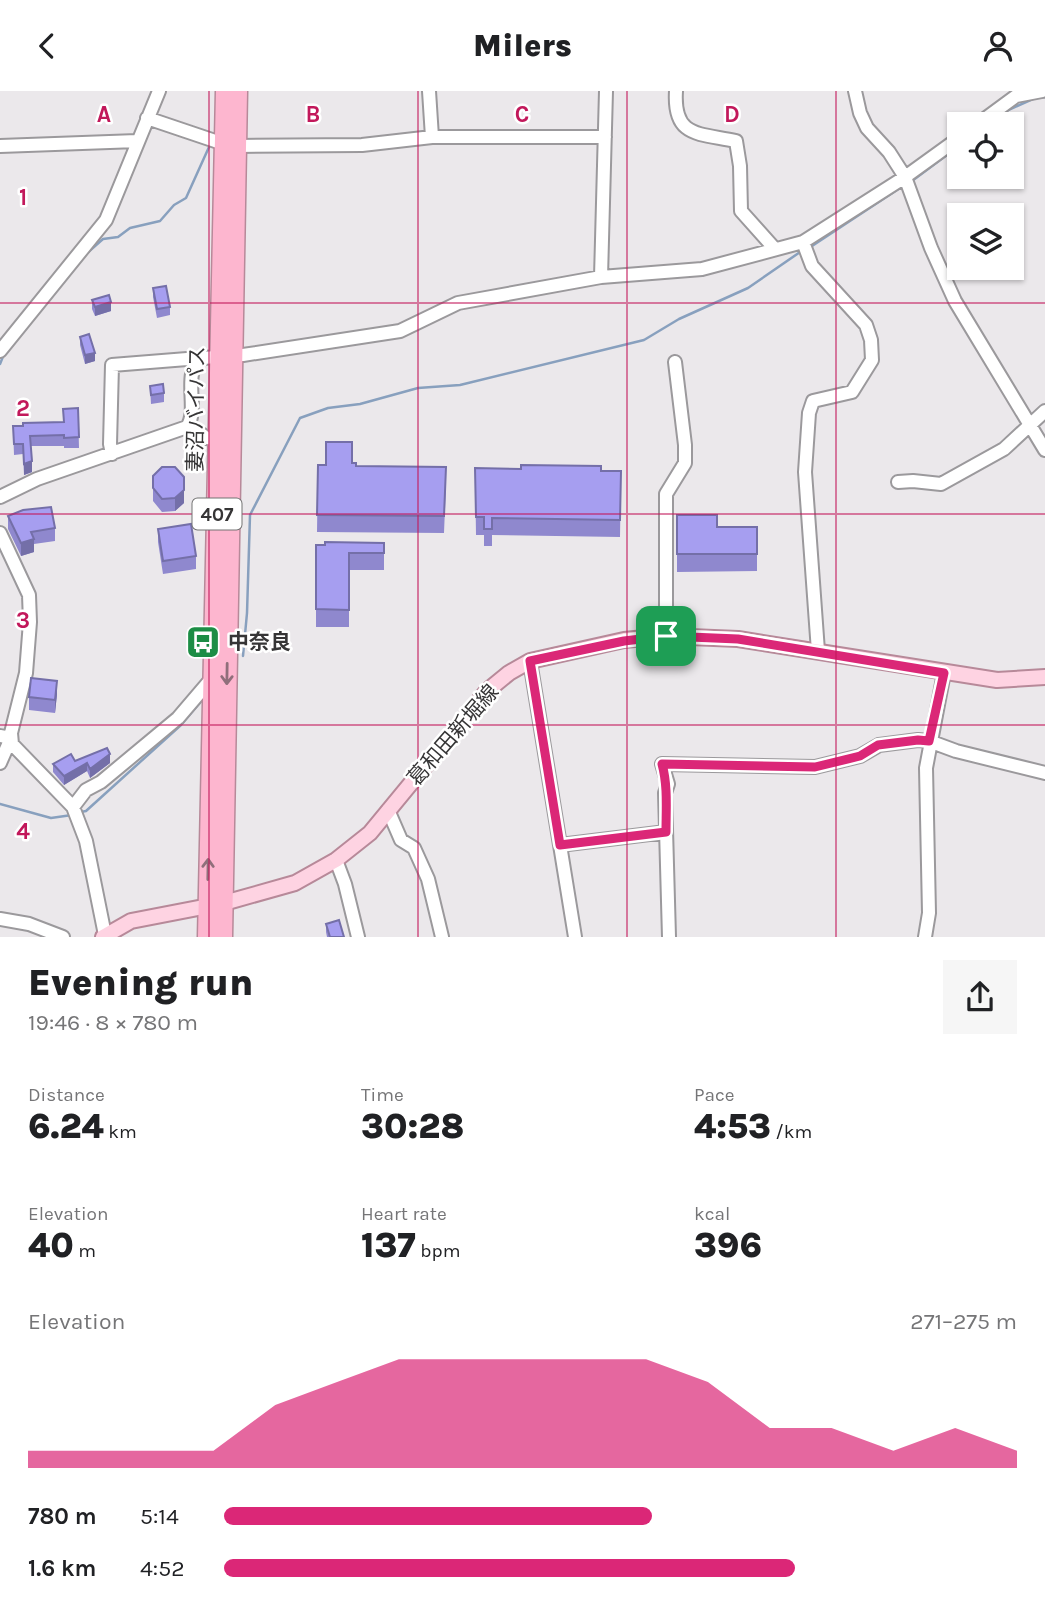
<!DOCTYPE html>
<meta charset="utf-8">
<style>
:root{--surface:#fff;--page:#f6f6f6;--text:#202124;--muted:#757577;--accent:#db2777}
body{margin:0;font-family:Karla,"Noto Sans JP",sans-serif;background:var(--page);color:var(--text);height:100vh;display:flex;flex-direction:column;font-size:26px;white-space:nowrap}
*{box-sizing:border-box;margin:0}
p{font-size:23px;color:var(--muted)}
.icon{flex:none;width:38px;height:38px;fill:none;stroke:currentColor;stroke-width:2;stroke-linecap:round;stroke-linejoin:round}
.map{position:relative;height:846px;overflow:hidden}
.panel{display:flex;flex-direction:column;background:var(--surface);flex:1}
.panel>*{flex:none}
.fabs{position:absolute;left:947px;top:21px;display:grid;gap:14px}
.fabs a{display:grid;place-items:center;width:77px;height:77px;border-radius:0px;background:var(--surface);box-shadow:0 2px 5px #0004;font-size:35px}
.pin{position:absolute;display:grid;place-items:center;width:60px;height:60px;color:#fff;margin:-30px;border-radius:14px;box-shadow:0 4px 10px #0006}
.round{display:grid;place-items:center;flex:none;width:74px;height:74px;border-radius:0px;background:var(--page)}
.summary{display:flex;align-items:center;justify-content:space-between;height:119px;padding:0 28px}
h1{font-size:38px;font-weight:800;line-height:52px}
.metrics{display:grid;grid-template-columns:repeat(3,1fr);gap:10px;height:119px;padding:7px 28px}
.metrics div{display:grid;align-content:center}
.metrics b{font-size:35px;font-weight:800}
.metrics small{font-size:19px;font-weight:400}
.metrics p{font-size:19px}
.chart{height:196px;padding:14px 28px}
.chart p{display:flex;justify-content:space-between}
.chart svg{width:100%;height:126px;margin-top:7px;fill:var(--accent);opacity:.7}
ul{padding:0 28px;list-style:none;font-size:23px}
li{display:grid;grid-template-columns:112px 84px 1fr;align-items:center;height:52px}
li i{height:18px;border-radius:9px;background:var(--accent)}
header{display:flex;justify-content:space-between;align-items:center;height:91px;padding:0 28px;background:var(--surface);font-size:32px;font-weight:800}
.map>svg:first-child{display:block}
</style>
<header><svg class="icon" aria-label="back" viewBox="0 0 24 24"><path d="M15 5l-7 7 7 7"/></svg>Milers<svg class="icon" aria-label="person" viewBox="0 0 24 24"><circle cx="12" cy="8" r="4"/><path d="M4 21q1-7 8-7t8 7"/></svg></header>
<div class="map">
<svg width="1045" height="846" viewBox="0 0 1045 846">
<rect width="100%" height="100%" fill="#ebe8eb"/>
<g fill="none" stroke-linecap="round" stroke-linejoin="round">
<path stroke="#88a0be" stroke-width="2.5" d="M 1004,21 L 1035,7 L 1045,6
M 912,90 L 959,55
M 809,157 L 903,95
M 86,163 L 103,148 L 118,146 L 130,137 L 160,130 L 174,114 L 186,107 L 209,56
M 0,273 L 4,263
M 243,565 L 247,522 L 250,424 L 300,327 L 328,317 L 360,313 L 418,297 L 460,294 L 644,249 L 679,228 L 748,197 L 803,159
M 0,713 L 51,727 L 72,724
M 81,721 L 86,720 L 181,634 L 204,607"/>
<g stroke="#9b999c" stroke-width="16">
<path id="minor" d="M 429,0 L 432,46
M 676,0 C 673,47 699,42 736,50 L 740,75 L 741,120 L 775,158
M 855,0 L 860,22 L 867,37 L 889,61 L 905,86 L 931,157 L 955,210 L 1045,359
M 147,27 L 224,53
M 978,33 L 1016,5 L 1042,0
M 0,55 L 137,50
M 237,55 L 362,54 L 432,46 L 605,46
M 803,151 L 812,175 L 866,234 L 871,249 L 872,269 L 852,301 L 813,310 L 809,322 L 805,381 L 818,560
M 601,186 L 606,0
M 0,260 L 106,129 L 159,0
M 189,333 L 206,347 L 218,348
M 112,363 L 110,353 L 112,274 L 187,268 L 196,272
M 898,391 L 913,390 L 941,393 L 1004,358 L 1045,320
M 0,406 L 37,388 L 187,336 C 200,318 180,279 203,267 L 243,264 L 400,240 L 458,212 L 601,186 L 702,178 L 803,151 L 905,86 L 959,47
M 0,442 L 29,504 L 30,531 L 26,582 L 11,642 L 12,653 L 73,716 L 86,750 L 105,844
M 666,545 L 666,403 L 685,372 L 685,354 L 675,271
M 530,570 L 575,846
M 0,645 L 11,647 L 0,672
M 73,716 L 86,699 L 101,691 L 178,627 L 213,586
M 388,719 L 401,749 L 414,757 L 428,788 L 442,846
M 560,754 L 666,741
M 336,769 L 345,793 L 358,846
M 0,828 L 29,833 L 63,846
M 669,846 L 665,702 L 668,693 L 662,673 L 815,676 L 860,665 L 879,654 L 918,649 L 929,650 L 956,660 L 1045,682
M 925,846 L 929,822 L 926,677 L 944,582"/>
</g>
<g stroke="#b78999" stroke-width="18">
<path id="major" d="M 103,846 L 131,830 L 224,812 L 295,792 L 336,769 L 370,742 L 487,600 L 509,582 L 530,570 L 624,549 L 666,545 L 738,548 L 997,589 L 1045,586"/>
</g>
<g stroke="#b78999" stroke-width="21">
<path id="highway" d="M 207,846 L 225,0
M 223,846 L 238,0"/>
</g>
<use href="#minor" stroke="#fff" stroke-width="12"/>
<use href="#major" stroke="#fed3e2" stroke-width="14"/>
<use href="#highway" stroke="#fdb6cf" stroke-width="18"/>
</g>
<path fill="#8f88ce" d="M 153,197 L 170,216 L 170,224 L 157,227 L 153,206 Z
M 92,209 L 111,220 L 95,225 L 92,218 Z
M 80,246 L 95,270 L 85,273 L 80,254 Z
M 150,295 L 164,302 L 164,311 L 151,313 Z
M 78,317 L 79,357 L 64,357 L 64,355 L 31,355 L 32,381 L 24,384 L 23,363 L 14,364 L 13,335 L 63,331 Z
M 352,372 L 356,375 L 446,393 L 444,442 L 317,441 L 318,374 Z
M 475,377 L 621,380 L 620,446 L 492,444 L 492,455 L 484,455 L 484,444 L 476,444 Z
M 153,385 L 184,412 L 175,420 L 162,421 L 153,410 Z
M 677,424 L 717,436 L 757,436 L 757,480 L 677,481 Z
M 8,425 L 55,437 L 55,450 L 34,453 L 34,461 L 21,465 L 8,438 Z
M 158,438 L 196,465 L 196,478 L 163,483 L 158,451 Z
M 384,452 L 384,479 L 349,479 L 349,536 L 316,536 L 316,454 Z
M 57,603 L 55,622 L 29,619 L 29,606 Z
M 75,670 L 110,672 L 90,687 L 87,680 L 64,694 L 53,681 L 53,673 Z
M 326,833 L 344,846 L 327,846 L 326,841 Z"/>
<path fill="#746fa8" d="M 111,211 L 111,220 L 95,225 L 95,216 Z
M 95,262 L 95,270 L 85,273 L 85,264 Z
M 32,370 L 32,381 L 24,384 L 24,373 Z
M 184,386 L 184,412 L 175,420 L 175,407 Z
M 34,448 L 34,461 L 21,465 L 21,452 Z
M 57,590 L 57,603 L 55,622 L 55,609 Z
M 110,663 L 110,672 L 90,687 L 90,678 Z
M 87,672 L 87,680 L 64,694 L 64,685 Z"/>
<path fill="#a69ef0" stroke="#746fa8" stroke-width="2" d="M 166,195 L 170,216 L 157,218 L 153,197 Z
M 109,204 L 111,211 L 95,216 L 92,209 Z
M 89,243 L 95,262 L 85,264 L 80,246 Z
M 163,293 L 164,302 L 151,304 L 150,295 Z
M 78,317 L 79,346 L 64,347 L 64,344 L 30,345 L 32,370 L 24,373 L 23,353 L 14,353 L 13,335 L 23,335 L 23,332 L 64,331 L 63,318 Z
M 326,351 L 352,351 L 352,372 L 356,372 L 356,375 L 446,376 L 444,425 L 317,424 L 318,374 L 326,374 Z
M 521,374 L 601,375 L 601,380 L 621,380 L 620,429 L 492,427 L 492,438 L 484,438 L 484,426 L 476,426 L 475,377 L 521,378 Z
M 162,376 L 175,376 L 184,386 L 184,399 L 175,407 L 162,408 L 153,397 L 153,385 Z
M 51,416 L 55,437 L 31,441 L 34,448 L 21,452 L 8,425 L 23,419 Z
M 677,424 L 717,424 L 717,436 L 757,436 L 757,463 L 677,463 Z
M 191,433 L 196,465 L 163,470 L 158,438 Z
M 325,451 L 384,452 L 384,462 L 349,462 L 349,519 L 316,518 L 316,454 L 325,454 Z
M 31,587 L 57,590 L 55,609 L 29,606 Z
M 107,657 L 110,663 L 90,678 L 87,672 L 64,685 L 53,673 L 71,663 L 75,670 Z
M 339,829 L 344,846 L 330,846 L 326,833 Z"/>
<defs><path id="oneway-shaft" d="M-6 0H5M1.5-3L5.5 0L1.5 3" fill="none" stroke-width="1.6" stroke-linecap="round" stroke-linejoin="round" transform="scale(1.75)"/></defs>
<g stroke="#906f7b">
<use href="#oneway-shaft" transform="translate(227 583) rotate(91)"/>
<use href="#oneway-shaft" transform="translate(208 778) rotate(-89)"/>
</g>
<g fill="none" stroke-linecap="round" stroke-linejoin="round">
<g stroke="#fff" stroke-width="14">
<path id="route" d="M 666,545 L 738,548 L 944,582 L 929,650 L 918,649 L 878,654 L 860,665 L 815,676 L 662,673 C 668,695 666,718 666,741 L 560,754 L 530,570 L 624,550 Z"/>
</g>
<use href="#route" stroke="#db2777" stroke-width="9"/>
</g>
<path fill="none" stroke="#c2185b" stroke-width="2" stroke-opacity="0.55" d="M 209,0 L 209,846M 418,0 L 418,846M 627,0 L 627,846M 836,0 L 836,846M 0,212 L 1045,212M 0,423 L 1045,423M 0,634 L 1045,634"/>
<defs>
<g id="bus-square" transform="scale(1.75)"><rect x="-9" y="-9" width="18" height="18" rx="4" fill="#1c8d45" stroke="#fff"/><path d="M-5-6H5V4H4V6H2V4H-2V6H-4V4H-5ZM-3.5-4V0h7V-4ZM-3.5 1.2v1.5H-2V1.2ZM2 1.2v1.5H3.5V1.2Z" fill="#fff"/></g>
</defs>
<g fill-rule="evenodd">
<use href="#bus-square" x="203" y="551"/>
</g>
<g text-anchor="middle" stroke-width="5" stroke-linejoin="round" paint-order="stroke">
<rect fill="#fff" stroke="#727272" stroke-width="2" x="192.5" y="407.5" width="49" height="31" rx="5"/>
<g font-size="19" font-weight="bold" fill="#363536">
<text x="217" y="430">407</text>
</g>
<g font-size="21" fill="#363536" stroke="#fff">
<text transform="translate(196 318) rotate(-89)" y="7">妻沼バイパス</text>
<text transform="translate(453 644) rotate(-49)" y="7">葛和田新堀線</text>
</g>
<g font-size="21" font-weight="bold" fill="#363536" stroke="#fff" text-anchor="start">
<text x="228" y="558">中奈良</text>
</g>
</g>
<g font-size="23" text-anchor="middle" font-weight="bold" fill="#c2185b" stroke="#fff" stroke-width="5" stroke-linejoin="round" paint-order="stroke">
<text x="104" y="31">A</text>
<text x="313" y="31">B</text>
<text x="522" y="31">C</text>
<text x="732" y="31">D</text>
<text x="23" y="114">1</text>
<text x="23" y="325">2</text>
<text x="23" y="537">3</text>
<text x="23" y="748">4</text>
</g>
</svg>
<div class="fabs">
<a><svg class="icon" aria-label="locate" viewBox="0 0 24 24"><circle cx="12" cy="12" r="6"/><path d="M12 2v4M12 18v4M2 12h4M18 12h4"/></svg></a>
<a><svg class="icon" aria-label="layers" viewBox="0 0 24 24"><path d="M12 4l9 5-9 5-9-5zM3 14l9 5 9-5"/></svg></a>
</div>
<div class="pin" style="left:666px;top:545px;background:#1e9e55"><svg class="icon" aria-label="arrive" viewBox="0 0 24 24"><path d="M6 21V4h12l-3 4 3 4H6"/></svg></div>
</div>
<section class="panel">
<div class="summary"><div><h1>Evening run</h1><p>19:46 · 8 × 780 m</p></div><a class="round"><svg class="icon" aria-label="share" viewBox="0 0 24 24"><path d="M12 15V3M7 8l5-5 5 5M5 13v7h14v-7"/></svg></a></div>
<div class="metrics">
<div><p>Distance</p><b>6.24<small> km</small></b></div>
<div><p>Time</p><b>30:28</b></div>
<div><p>Pace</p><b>4:53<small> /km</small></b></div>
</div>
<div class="metrics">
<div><p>Elevation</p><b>40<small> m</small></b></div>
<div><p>Heart rate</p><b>137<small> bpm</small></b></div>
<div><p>kcal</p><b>396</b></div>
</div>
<div class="chart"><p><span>Elevation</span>271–275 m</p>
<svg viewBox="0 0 160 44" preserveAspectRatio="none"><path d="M0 44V38L10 38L20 38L30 38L40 22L50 14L60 6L70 6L80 6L90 6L100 6L110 14L120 30L130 30L140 38L150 30L160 38V44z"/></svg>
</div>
<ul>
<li><b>780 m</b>5:14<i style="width:54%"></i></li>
<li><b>1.6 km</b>4:52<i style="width:72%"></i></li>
</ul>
</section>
